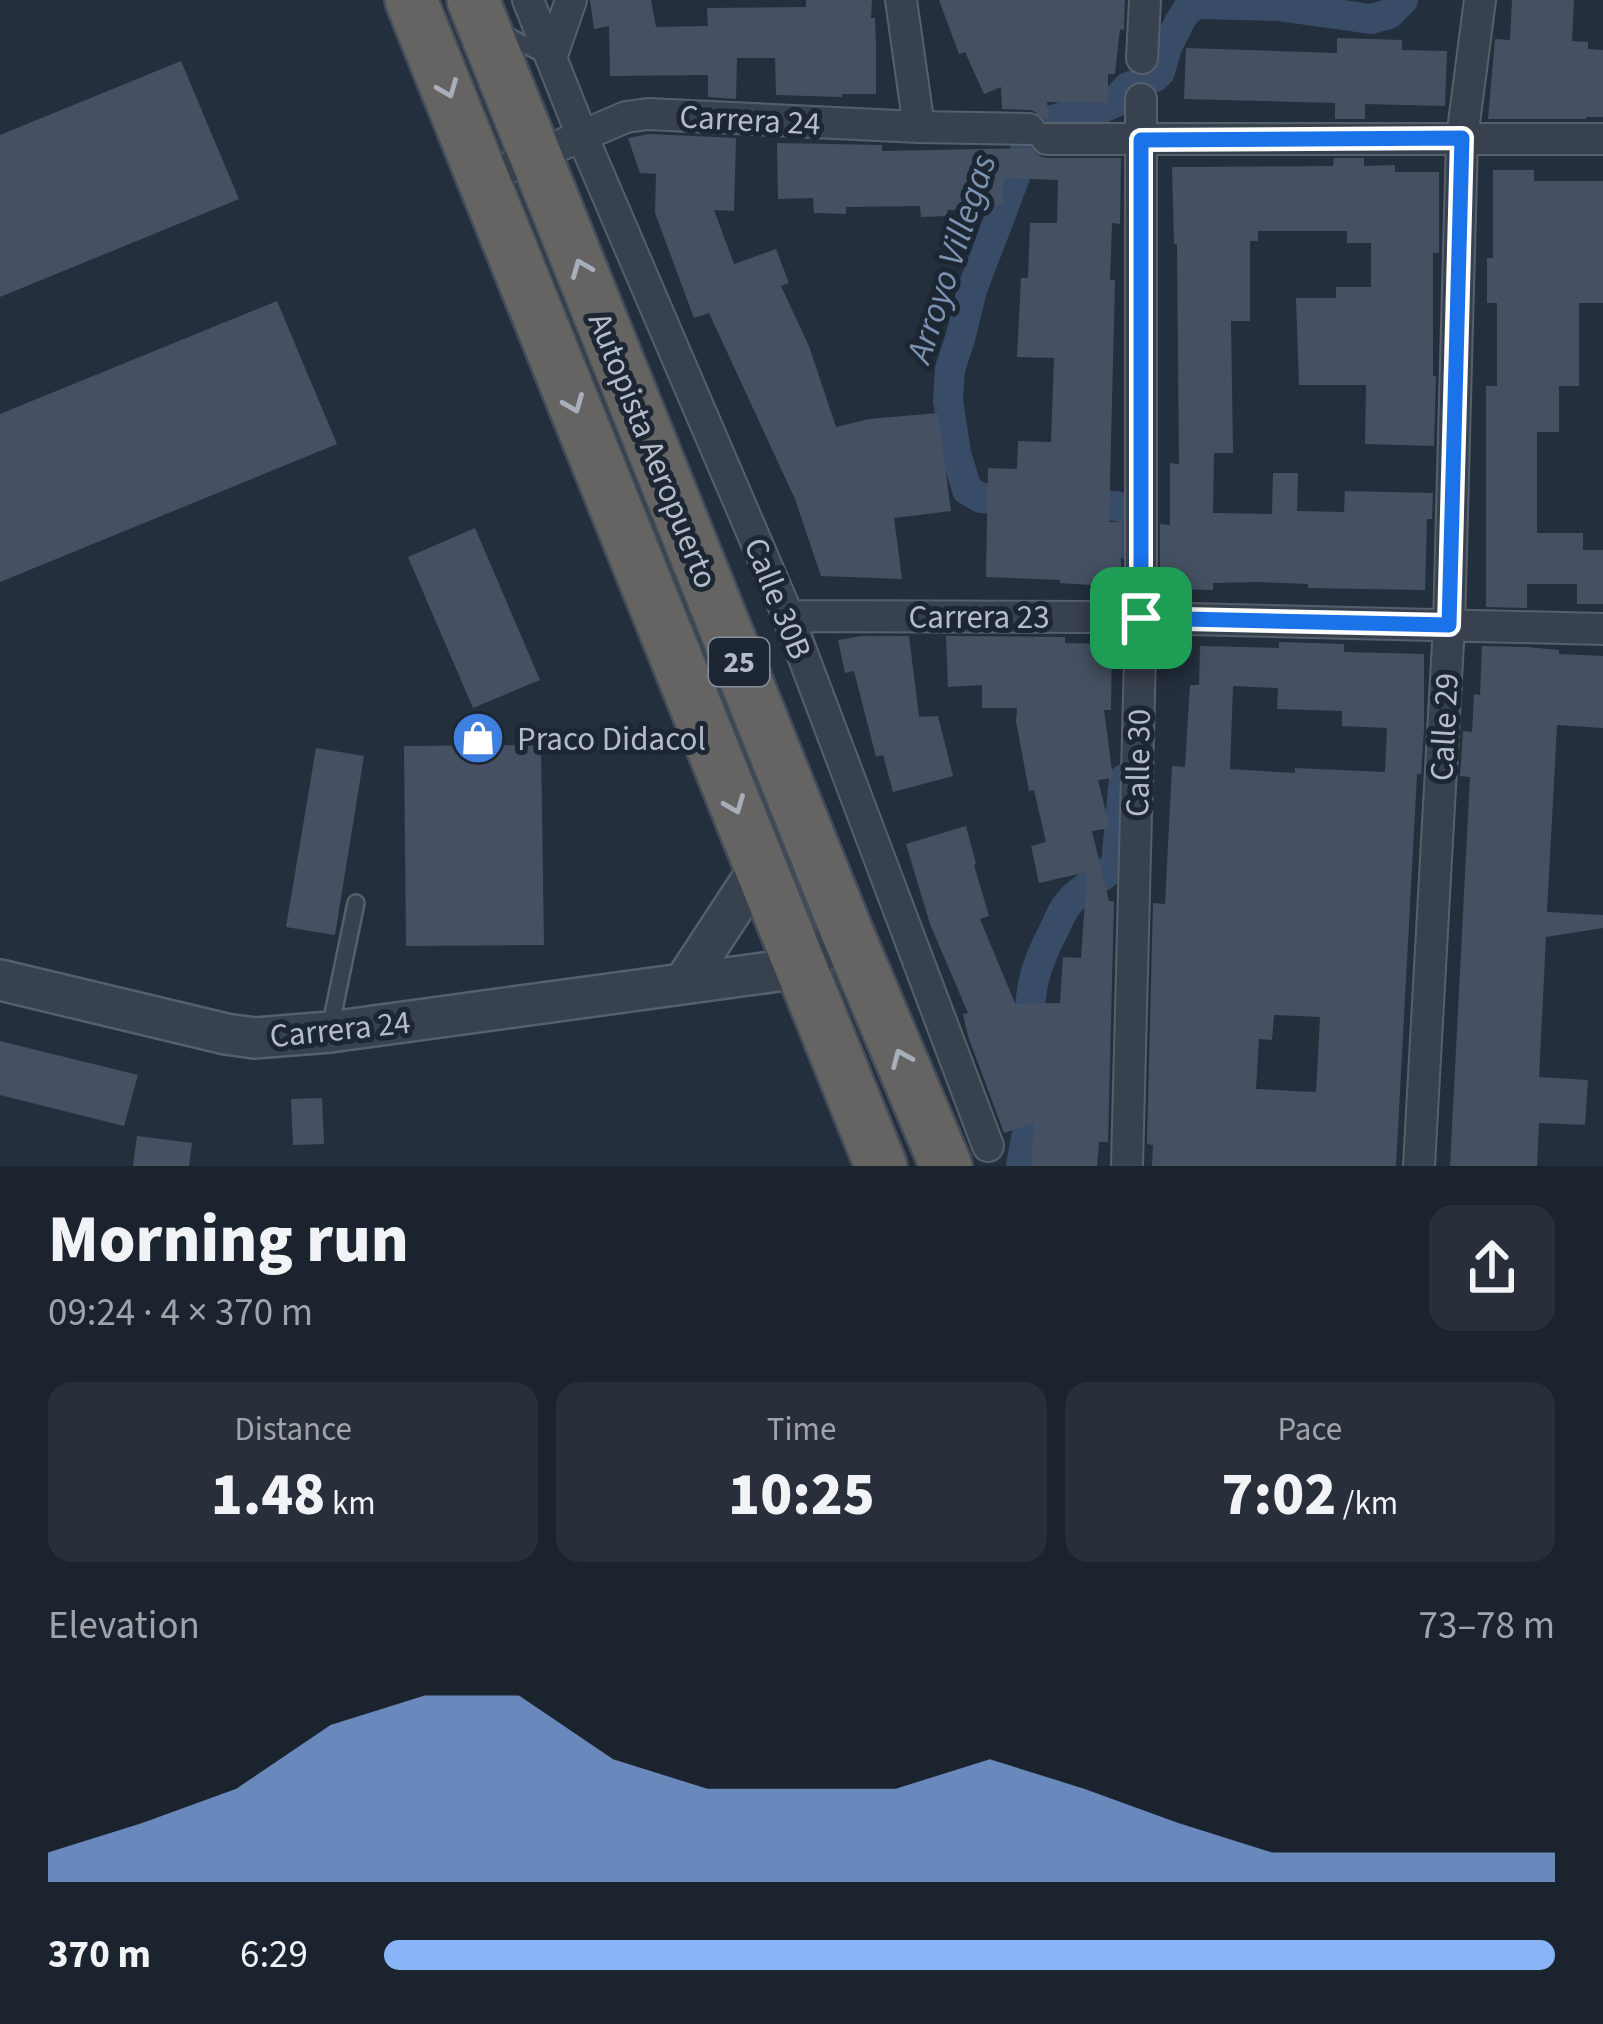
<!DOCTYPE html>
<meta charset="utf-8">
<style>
:root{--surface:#1b232e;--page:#282f3a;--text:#f1f3f6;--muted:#a0a4aa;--accent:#8ab4f8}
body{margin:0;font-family:"Source Sans 3",sans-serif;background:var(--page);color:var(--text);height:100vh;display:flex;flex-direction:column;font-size:45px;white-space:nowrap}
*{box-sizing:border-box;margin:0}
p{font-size:39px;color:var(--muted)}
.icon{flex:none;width:66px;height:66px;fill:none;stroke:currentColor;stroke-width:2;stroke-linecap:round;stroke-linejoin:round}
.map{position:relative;height:1166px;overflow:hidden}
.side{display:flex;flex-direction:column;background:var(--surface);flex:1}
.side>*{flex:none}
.pin{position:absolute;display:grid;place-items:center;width:102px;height:102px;color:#fff;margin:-51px;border-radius:24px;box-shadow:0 6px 18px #0006}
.round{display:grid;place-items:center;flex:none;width:126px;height:126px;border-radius:24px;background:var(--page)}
.summary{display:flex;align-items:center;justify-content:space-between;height:204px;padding:0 48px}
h1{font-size:66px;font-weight:800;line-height:90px}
.figures{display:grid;grid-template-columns:repeat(3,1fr);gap:18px;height:204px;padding:12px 48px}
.figures div{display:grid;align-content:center;border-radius:24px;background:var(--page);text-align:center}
.figures b{font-size:60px;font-weight:800}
.figures small{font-size:33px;font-weight:400}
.figures p{font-size:33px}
.chart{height:336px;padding:24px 48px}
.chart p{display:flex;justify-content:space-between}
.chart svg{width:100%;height:216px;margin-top:12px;fill:var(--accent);opacity:.7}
ul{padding:0 48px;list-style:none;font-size:39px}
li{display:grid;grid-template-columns:192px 144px 1fr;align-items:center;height:90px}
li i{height:30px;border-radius:15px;background:var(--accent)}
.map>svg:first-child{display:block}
</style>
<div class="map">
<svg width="1603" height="1166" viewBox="0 0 1603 1166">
<rect width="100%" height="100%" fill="#242f3e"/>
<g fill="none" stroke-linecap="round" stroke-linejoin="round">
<path stroke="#394c67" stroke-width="30" d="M 1131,546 L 1131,518 L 1126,509 L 1116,506 L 981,498 L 967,490 L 956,453 L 948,400 L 950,369 L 960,339 L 972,290 L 1026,148 L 1050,121 L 1068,115 L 1100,109 L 1114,103 L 1128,87 L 1155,77 L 1160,72 L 1167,47 L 1180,21 L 1187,10 L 1198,4 L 1278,6 L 1371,19 L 1389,14 L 1403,0
M 1030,1041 C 1029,995 1031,973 1053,932 C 1058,921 1063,908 1072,899 C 1085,885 1104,878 1116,864 L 1124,779
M 1021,1166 L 1033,1099 L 1032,1089"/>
</g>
<path fill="#455162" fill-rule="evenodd" d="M 590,0 L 651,0 L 656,27 L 708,26 L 707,8 L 806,7 L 806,0 L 872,0 L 871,18 L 875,18 L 876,44 L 876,94 L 842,94 L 842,97 L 776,95 L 775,58 L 737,58 L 736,99 L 708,97 L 708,75 L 610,76 L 609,26 L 594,29 Z
M 939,0 L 1125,0 L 1124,30 L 1120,29 L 1115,74 L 1108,74 L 1108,103 L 1047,102 L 1049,119 L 1031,110 L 1002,109 L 1001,87 L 984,94 L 965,52 L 959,54 Z
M 1512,0 L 1574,0 L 1572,41 L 1588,42 L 1588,49 L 1603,50 L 1603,117 L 1586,117 L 1586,119 L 1488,119 L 1495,39 L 1510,40 Z
M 1337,38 L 1402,40 L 1402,50 L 1447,51 L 1445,106 L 1365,104 L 1365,119 L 1335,119 L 1335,103 L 1184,99 L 1186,48 L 1337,53 Z
M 181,61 L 239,199 L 0,297 L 0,135 Z
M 649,134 L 736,138 L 734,211 L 714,210 L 734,264 L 776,249 L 789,283 L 781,286 L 809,346 L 836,427 L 869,419 L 938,413 L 951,511 L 894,518 L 902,579 L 821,576 L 795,499 L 709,313 L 694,318 L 655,213 L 656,174 L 640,173 L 628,138 Z
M 777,143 L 882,145 L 882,151 L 1030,148 L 1036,155 L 1047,158 L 1121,158 L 1120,224 L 1112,223 L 1110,280 L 1115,280 L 1109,522 L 1121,522 L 1121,587 L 1060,583 L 1060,580 L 986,577 L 988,468 L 1017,469 L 1018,441 L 1051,442 L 1054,358 L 1017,357 L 1021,278 L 1028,278 L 1030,223 L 1057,223 L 1058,180 L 1003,178 L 1003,205 L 982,205 L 982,209 L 947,210 L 947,216 L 921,217 L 920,206 L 846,207 L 846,214 L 814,213 L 813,198 L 778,199 Z
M 1334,158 L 1364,158 L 1364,166 L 1395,165 L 1395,172 L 1439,172 L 1439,253 L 1433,253 L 1433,376 L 1436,376 L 1434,446 L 1365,444 L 1366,385 L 1299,385 L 1296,298 L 1336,298 L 1336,287 L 1371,287 L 1371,243 L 1347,243 L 1347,231 L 1258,231 L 1258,241 L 1250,241 L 1250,321 L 1231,321 L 1233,453 L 1214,453 L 1213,513 L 1272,514 L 1273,473 L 1298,473 L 1297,511 L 1344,512 L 1345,491 L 1433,493 L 1432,519 L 1427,519 L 1425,590 L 1308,588 L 1308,584 L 1258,582 L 1213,583 L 1213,590 L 1160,589 L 1160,524 L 1170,525 L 1170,463 L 1179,464 L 1177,244 L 1174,244 L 1172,167 L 1333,166 Z
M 1493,170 L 1534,170 L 1534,181 L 1603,181 L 1603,303 L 1579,303 L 1579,386 L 1559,386 L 1559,432 L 1537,432 L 1537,533 L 1583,533 L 1583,550 L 1603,550 L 1603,604 L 1577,604 L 1577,584 L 1527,584 L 1527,608 L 1486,607 L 1486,386 L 1497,386 L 1497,303 L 1487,303 L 1487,258 L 1493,258 Z
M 277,301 L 337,444 L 0,582 L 0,414 Z
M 475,528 L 540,680 L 473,708 L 408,557 Z
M 862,636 L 909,636 L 919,717 L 938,716 L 953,776 L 893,792 L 883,755 L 876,757 L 854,671 L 845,673 L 838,640 Z
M 946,636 L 1065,637 L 1065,643 L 1112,644 L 1111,710 L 1104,710 L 1113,778 L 1098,780 L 1110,828 L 1092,831 L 1109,901 L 1114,901 L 1108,1142 L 1099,1142 L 1097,1166 L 1031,1166 L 1034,1123 L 1004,1133 L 968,1036 L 963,1014 L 968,1013 L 930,924 L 906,844 L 966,826 L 976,864 L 974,865 L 989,916 L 980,919 L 1014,1001 L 1016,1004 L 1060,1003 L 1063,957 L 1081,958 L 1087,872 L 1039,883 L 1031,846 L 1046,842 L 1034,790 L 1029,791 L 1016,721 L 1017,708 L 982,708 L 982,685 L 948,687 Z
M 1279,642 L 1344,644 L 1344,652 L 1424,654 L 1424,729 L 1421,774 L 1417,774 L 1396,1166 L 1152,1166 L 1153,1145 L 1147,1144 L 1153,903 L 1165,904 L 1172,766 L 1185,767 L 1190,685 L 1199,685 L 1200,646 L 1279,648 ZM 1233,686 L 1278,688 L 1277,709 L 1342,711 L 1342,726 L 1387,728 L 1385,772 L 1295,768 L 1295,773 L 1230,769 ZM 1274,1015 L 1320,1017 L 1316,1092 L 1256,1089 L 1259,1039 L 1272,1040 Z
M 1482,646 L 1527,647 L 1559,650 L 1559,654 L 1603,656 L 1603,728 L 1557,725 L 1547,912 L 1603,915 L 1603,928 L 1546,937 L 1539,1077 L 1588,1080 L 1585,1125 L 1539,1123 L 1537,1166 L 1450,1166 L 1470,777 L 1460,776 L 1463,731 L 1472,732 L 1474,694 L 1480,695 Z
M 541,745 L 544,945 L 406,946 L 404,746 Z
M 316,748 L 364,756 L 335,935 L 286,927 Z
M 0,1041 L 138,1075 L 124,1126 L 0,1095 Z
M 322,1098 L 324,1144 L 293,1145 L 291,1099 Z
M 137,1136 L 192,1143 L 189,1166 L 133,1166 Z"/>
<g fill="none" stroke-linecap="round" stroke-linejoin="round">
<g stroke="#565f6c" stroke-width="20">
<path id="service" d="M 500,32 L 549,57
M 330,1029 L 356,903"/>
</g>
<g stroke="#565f6c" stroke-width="34">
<path id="minor" d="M 528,0 L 583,138 L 788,616 L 988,1146
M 901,0 L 919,127
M 551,58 L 571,0
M 1142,58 L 1145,0
M 1047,139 L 1603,139
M 484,178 L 626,117 L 648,114 L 919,127 L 1029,129
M 788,616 L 1107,617 L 1603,629
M 1127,1166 L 1141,618 L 1141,99
M 1419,1166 L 1449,625 L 1462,138 L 1480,0"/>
</g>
<g stroke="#565f6c" stroke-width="44">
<path id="tertiary" d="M 0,980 L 226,1034 L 254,1038 L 330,1032 L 800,968 L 847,932
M 684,983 L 760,867"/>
</g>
<g stroke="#434c59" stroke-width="56">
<path id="trunk" d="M 411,0 L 881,1166
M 473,0 L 847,932 L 946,1166"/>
</g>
<use href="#service" stroke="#38414e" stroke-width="15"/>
<use href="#minor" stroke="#38414e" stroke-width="30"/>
<use href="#tertiary" stroke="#38414e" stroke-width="39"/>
<use href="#trunk" stroke="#656462" stroke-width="51"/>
</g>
<defs><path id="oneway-chevron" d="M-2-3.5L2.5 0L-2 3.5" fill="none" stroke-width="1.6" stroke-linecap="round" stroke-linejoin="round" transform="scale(3)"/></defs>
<g stroke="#a8afba">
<use href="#oneway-chevron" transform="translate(448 89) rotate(68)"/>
<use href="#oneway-chevron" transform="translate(581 268) rotate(-112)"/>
<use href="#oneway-chevron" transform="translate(574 404) rotate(68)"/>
<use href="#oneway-chevron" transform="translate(735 805) rotate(68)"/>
<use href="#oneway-chevron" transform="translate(901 1058) rotate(-113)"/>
</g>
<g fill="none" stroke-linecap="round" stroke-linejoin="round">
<g stroke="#fff" stroke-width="24">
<path id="route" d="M 1462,138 L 1449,625 L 1141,618 L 1141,140 Z"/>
</g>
<use href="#route" stroke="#1a73e8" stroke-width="15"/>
</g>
<defs>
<g id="shop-disc" transform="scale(2.7)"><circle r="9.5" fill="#3f7fe0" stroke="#1d2633"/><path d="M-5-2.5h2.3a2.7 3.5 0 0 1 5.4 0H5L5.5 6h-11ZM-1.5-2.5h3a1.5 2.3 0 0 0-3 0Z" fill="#fff"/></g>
</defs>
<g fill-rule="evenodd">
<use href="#shop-disc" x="478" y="738"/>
</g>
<g text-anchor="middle" stroke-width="10" stroke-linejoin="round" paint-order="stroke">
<rect fill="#1d2633" stroke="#878f9c" stroke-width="3" x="709" y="638" width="60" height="48" rx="9"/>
<g font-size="30" font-weight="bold" fill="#b4bcc9">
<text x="739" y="672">25</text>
</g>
<g font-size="33" fill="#b4bcc9" stroke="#1d2633">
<text transform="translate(750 119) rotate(3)" y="12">Carrera 24</text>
<text transform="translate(654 450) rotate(68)" y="12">Autopista Aeropuerto</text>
<text transform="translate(779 598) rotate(68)" y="12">Calle 30B</text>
<text x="979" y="628">Carrera 23</text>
<text transform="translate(1443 727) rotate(-87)" y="12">Calle 29</text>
<text transform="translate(1137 763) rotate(-89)" y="12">Calle 30</text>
<text transform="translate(340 1028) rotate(-6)" y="12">Carrera 24</text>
</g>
<g font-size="33" fill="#b4bcc9" stroke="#1d2633" text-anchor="start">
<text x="517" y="750">Praco Didacol</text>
</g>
<g font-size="36" font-style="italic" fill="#7c92b1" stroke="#1d2633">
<text transform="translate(950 258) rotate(-72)" y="13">Arroyo Villegas</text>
</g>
</g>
</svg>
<div class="pin" style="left:1141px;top:618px;background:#1e9e55"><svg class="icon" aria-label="arrive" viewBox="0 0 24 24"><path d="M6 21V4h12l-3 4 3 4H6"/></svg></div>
</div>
<section class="side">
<div class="summary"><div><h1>Morning run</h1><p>09:24 · 4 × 370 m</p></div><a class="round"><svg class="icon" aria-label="share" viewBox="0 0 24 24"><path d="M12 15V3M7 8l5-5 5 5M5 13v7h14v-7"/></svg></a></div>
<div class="figures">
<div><p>Distance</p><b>1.48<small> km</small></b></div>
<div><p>Time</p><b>10:25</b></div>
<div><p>Pace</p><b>7:02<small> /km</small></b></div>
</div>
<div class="chart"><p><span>Elevation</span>73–78 m</p>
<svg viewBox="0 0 160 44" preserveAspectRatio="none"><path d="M0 44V38L10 32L20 25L30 12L40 6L50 6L60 19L70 25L80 25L90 25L100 19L110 25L120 32L130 38L140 38L150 38L160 38V44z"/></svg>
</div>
<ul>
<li><b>370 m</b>6:29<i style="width:100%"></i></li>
</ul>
</section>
